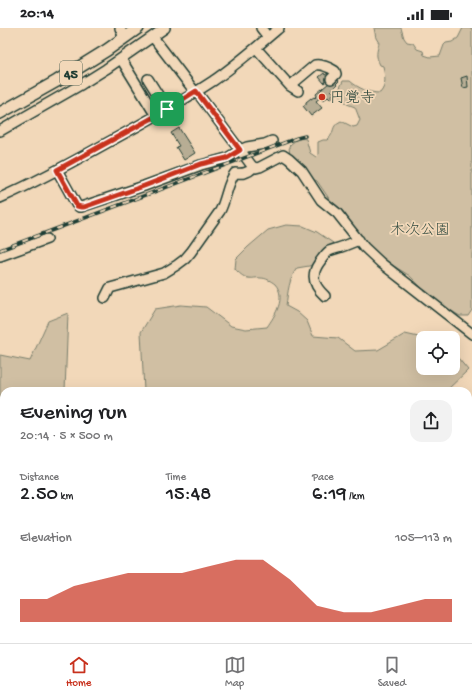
<!DOCTYPE html>
<meta charset="utf-8">
<style>
:root{--surface:#fff;--page:#f2f2f2;--text:#202124;--muted:#757577;--line:#e0e0e0;--accent:#c8321e}
body{margin:0;font-family:"Gochi Hand","Klee One",sans-serif;background:var(--page);color:var(--text);height:100vh;display:flex;flex-direction:column;font-size:15px;white-space:nowrap}
*{box-sizing:border-box;margin:0}
p{font-size:13px;color:var(--muted)}
.icon{flex:none;width:22px;height:22px;fill:none;stroke:currentColor;stroke-width:2;stroke-linecap:round;stroke-linejoin:round}
.map{position:relative;flex:1;overflow:hidden}
.drawer{position:absolute;left:0px;top:359px;width:472px;height:256px;display:flex;flex-direction:column;background:var(--surface);border-radius:12px 12px 0 0;box-shadow:0 4px 16px #0002}
.drawer>*{flex:none}
.tools{position:absolute;left:416px;top:303px;display:grid;gap:8px}
.tools a{display:grid;place-items:center;width:44px;height:44px;border-radius:8px;background:var(--surface);box-shadow:0 4px 16px #0002;font-size:20px}
.pin{position:absolute;display:grid;place-items:center;width:34px;height:34px;color:#fff;margin:-17px;border-radius:8px;box-shadow:0 2px 6px #0006}
.round{display:grid;place-items:center;flex:none;width:42px;height:42px;border-radius:12px;background:var(--page)}
.headline{display:flex;align-items:center;justify-content:space-between;height:68px;padding:0 20px}
h1{font-size:22px;font-weight:600;line-height:30px}
.figures{display:grid;grid-template-columns:repeat(3,1fr);gap:6px;height:68px;padding:4px 20px}
.figures div{display:grid;align-content:center}
.figures b{font-size:20px;font-weight:600}
.figures small{font-size:11px;font-weight:400}
.figures p{font-size:11px}
.chart{height:112px;padding:8px 20px}
.chart p{display:flex;justify-content:space-between}
.chart svg{width:100%;height:72px;margin-top:4px;fill:var(--accent);opacity:.7}
.status{display:flex;justify-content:space-between;align-items:center;height:28px;padding:0 20px;background:var(--surface);direction:ltr}
.status svg{height:11px;fill:currentColor}
.menu{display:flex;justify-content:space-around;align-items:center;height:56px;border-top:1px solid var(--line);background:var(--surface);font-size:11px;color:var(--muted)}
.menu a{display:grid;justify-items:center;gap:2px}
.menu .current{color:var(--accent)}
.map>svg:first-child{display:block}
</style>
<div class="status"><b>20:14</b><svg viewBox="0 0 49 12"><path d="M0 12V9h3v3zM5 12V6h3v6zM10 12V3h3v9zM15 12V0h3v12zM26 1h20v11H26zM47 4h2v5h-2z"/></svg></div>
<div class="map">
<svg width="472" height="615" viewBox="0 0 472 615">
<rect width="100%" height="100%" fill="#f2d8b9"/>
<filter id="ink" filterUnits="userSpaceOnUse"><feTurbulence type="fractalNoise" baseFrequency=".025" numOctaves="2"/><feDisplacementMap in="SourceGraphic" scale="8" xChannelSelector="R" yChannelSelector="G"/><feConvolveMatrix kernelMatrix="1 2 1 2 8 2 1 2 1" color-interpolation-filters="sRGB"/></filter>
<g filter="url(#ink)">
<path fill="#d0bfa3" stroke="#787e6c" d="M 374,0 L 401,0 L 404,10 L 407,14 L 413,15 L 417,21 L 423,23 L 424,27 L 430,29 L 440,28 L 444,17 L 446,15 L 452,14 L 458,10 L 463,0 L 472,0 L 472,282 L 468,288 L 460,288 L 448,281 L 431,269 L 410,248 L 376,227 L 350,198 L 346,187 L 341,181 L 330,172 L 317,153 L 312,151 L 290,130 L 289,118 C 294,113 299,109 306,111 L 310,125 L 316,129 L 318,127 L 318,114 L 323,112 L 327,112 C 336,105 330,98 341,93 L 353,99 L 357,98 L 360,92 L 355,79 L 347,76 L 338,64 L 343,53 L 350,53 C 358,60 369,65 380,65 C 387,57 385,48 383,38 L 380,37 C 375,27 377,24 379,15 L 376,10 Z
M 286,197 L 303,198 L 317,204 L 336,217 L 328,231 L 309,238 L 297,240 C 289,251 288,263 286,278 L 297,284 L 307,293 L 313,308 L 338,310 L 355,323 L 378,322 L 405,306 L 423,310 L 423,340 L 453,340 L 453,326 L 458,330 L 468,342 L 446,363 L 144,363 L 141,304 L 155,281 L 181,277 L 206,279 L 231,298 L 246,301 L 267,299 C 275,287 287,270 275,256 C 271,253 266,250 261,250 C 257,249 252,251 248,250 C 243,249 239,245 235,241 L 236,231 L 248,219 L 268,202 Z
M 68,285 L 65,363 L 4,363 L 4,484 L 0,481 L 0,327 L 30,333 L 48,293 Z
M 468,511 L 472,512 L 472,615 L 91,615 L 92,611 L 468,611 Z"/>
<path fill="#b7ad94" stroke="#1f3d34" d="M 324,45 L 325,47 L 328,45 L 330,48 L 329,51 L 324,55 L 319,49 Z
M 467,48 L 468,59 L 463,60 L 461,50 Z
M 336,49 L 339,53 L 336,56 L 337,57 L 331,62 L 334,65 L 332,67 L 333,69 L 330,71 L 328,69 L 323,72 L 321,69 L 316,73 L 322,80 L 311,88 L 303,78 L 306,76 L 306,74 L 311,70 L 311,71 L 314,69 L 315,70 L 317,68 L 316,66 Z
M 179,100 L 195,125 L 184,132 L 176,119 L 179,118 L 171,105 Z"/>
<g fill="none" stroke-linecap="round" stroke-linejoin="round">
<g stroke="#1f3d34" stroke-width="12">
<path id="minor" d="M 120,0 L 124,10
M 261,0 L 268,9
M 153,9 L 195,64
M 256,20 L 290,58 L 298,63
M 121,31 L 156,88
M 148,51 L 167,81
M 290,58 L 315,37 C 322,36 330,40 335,43 L 336,46 L 331,51
M 196,63 L 252,138 L 256,140 L 260,139 L 283,127 L 289,131 L 302,143 L 321,172 L 337,185 L 364,219 L 381,235 L 472,306
M 0,103 L 82,56 L 106,41 L 165,0
M 57,142 L 76,176 L 79,179 L 81,179 L 144,158 L 201,137 L 227,130 L 240,122 L 247,119 L 265,116 L 272,113
M 0,170 C 36,154 71,135 105,116 C 142,96 178,76 213,53 C 236,37 258,18 279,0
M 0,228 L 47,211
M 325,268 C 314,258 310,248 319,235 C 322,231 325,226 329,223 C 334,221 339,220 344,218 C 349,216 354,214 359,212
M 105,270 L 110,260 L 164,245 L 177,237 L 185,231 L 191,224 L 220,183 C 226,172 228,153 235,145 C 243,146 248,145 254,139
M 468,433 L 472,432
M 468,488 L 472,486
M 33,615 L 33,611
M 81,615 L 82,611"/>
</g>
<g stroke="#1f3d34" stroke-width="14">
<path id="major" d="M 0,85 L 57,53 L 107,22 L 138,0"/>
</g>
<use href="#minor" stroke="#f2d8b9" stroke-width="9"/>
<use href="#major" stroke="#f2d8b9" stroke-width="11"/>
<g stroke="#1f3d34" stroke-width="3.5">
<path id="rail" d="M 0,222 L 297,110 L 305,108"/>
</g>
<use href="#rail" stroke="#f2d8b9" stroke-width="2" stroke-dasharray="6" stroke-linecap="butt"/>
</g>
</g>
<g fill="none" stroke-linecap="round" stroke-linejoin="round" filter="url(#ink)">
<g stroke="#fff" stroke-width="8">
<path id="route" d="M 196,63 L 240,122 L 227,130 L 201,136 L 144,158 L 84,179 L 81,179 L 77,178 L 57,142 L 156,88 Z"/>
</g>
<use href="#route" stroke="#c8321e" stroke-width="5"/>
</g>
<circle fill="#c8321e" stroke="#f2d8b9" stroke-width="1.5" cx="322" cy="69" r="4"/>
<g text-anchor="middle" stroke-width="3.5" stroke-linejoin="round" paint-order="stroke">
<rect fill="#f2d8b9" stroke="#5e6c5c" stroke-width="1" x="60" y="33" width="22" height="24" rx="3"/>
<g font-size="14" font-weight="bold" fill="#1f3d34">
<text x="71" y="50">45</text>
</g>
<g font-size="15" fill="#1f3d34" stroke="#f2d8b9" text-anchor="start">
<text x="330" y="74">円覚寺</text>
</g>
<g font-size="15" fill="#314a3f" stroke="#f2d8b9">
<text x="420" y="206">木次公園</text>
</g>
</g>
</svg>
<div class="tools">
<a><svg class="icon" aria-label="locate" viewBox="0 0 24 24"><circle cx="12" cy="12" r="6"/><path d="M12 2v4M12 18v4M2 12h4M18 12h4"/></svg></a>
</div>
<div class="pin" style="left:167px;top:81px;background:#1e9e55"><svg class="icon" aria-label="arrive" viewBox="0 0 24 24"><path d="M6 21V4h12l-3 4 3 4H6"/></svg></div>
<section class="drawer">
<div class="headline"><div><h1>Evening run</h1><p>20:14 · 5 × 500 m</p></div><a class="round"><svg class="icon" aria-label="share" viewBox="0 0 24 24"><path d="M12 15V3M7 8l5-5 5 5M5 13v7h14v-7"/></svg></a></div>
<div class="figures">
<div><p>Distance</p><b>2.50<small> km</small></b></div>
<div><p>Time</p><b>15:48</b></div>
<div><p>Pace</p><b>6:19<small> /km</small></b></div>
</div>
<div class="chart"><p><span>Elevation</span>105–113 m</p>
<svg viewBox="0 0 160 44" preserveAspectRatio="none"><path d="M0 44V30L10 30L20 22L30 18L40 14L50 14L60 14L70 10L80 6L90 6L100 18L110 34L120 38L130 38L140 34L150 30L160 30V44z"/></svg>
</div>
</section>
</div>
<nav class="menu">
<a class="current"><svg class="icon" aria-label="home" viewBox="0 0 24 24"><path d="M3 11l9-7 9 7M6 9v11h12V9"/></svg>Home</a>
<a><svg class="icon" aria-label="map" viewBox="0 0 24 24"><path d="M3 6l6-2 6 2 6-2v14l-6 2-6-2-6 2zM9 4v14M15 6v14"/></svg>Map</a>
<a><svg class="icon" aria-label="saved" viewBox="0 0 24 24"><path d="M7 4h10v16l-5-4-5 4z"/></svg>Saved</a>
</nav>
